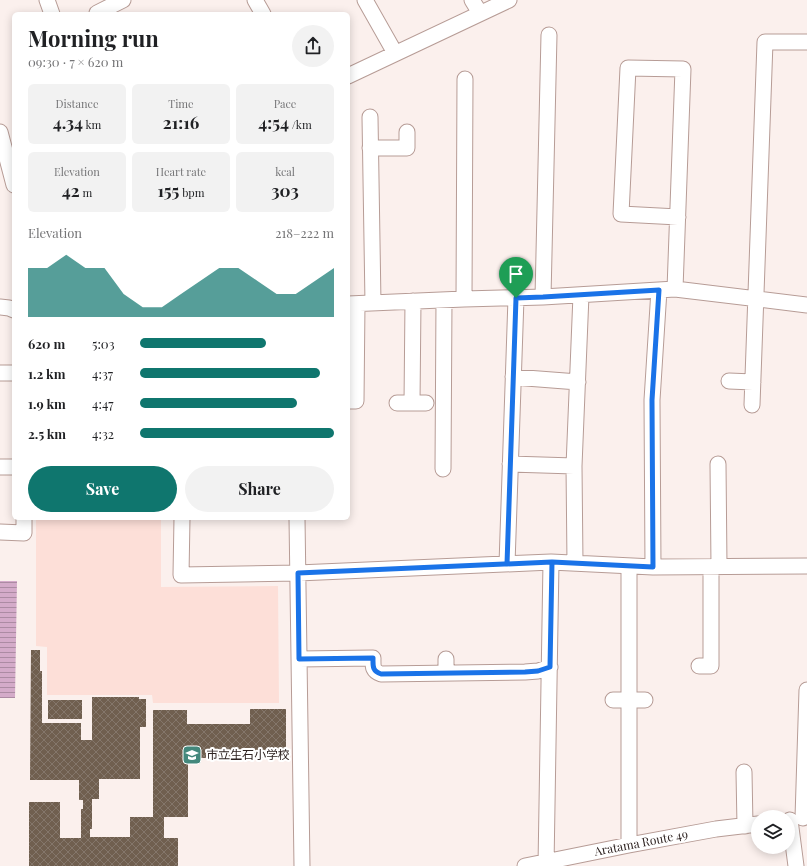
<!DOCTYPE html>
<meta charset="utf-8">
<style>
:root{--surface:#fff;--page:#f2f2f2;--text:#202124;--muted:#757577;--accent:#0f766e}
body{margin:0;font-family:"Playfair Display","Noto Sans JP",serif;background:var(--page);color:var(--text);height:100vh;display:flex;flex-direction:column;font-size:15px;white-space:nowrap}
*{box-sizing:border-box;margin:0}
p{font-size:13px;color:var(--muted)}
.icon{flex:none;width:22px;height:22px;fill:none;stroke:currentColor;stroke-width:2;stroke-linecap:round;stroke-linejoin:round}
.map{position:relative;flex:1;overflow:hidden}
.details{position:absolute;left:12px;top:12px;width:338px;height:508px;display:flex;flex-direction:column;background:var(--surface);border-radius:6px;box-shadow:0 2px 10px #0003}
.details>*{flex:none}
.fabs{position:absolute;left:751px;top:810px;display:grid;gap:8px}
.fabs a{display:grid;place-items:center;width:44px;height:44px;border-radius:50%;background:var(--surface);box-shadow:0 2px 10px #0003;font-size:20px}
.pin{position:absolute;display:grid;place-items:center;width:34px;height:34px;color:#fff;margin:-41px -17px;border-radius:50% 50% 50% 0;rotate:-45deg;box-shadow:0 0 4px #0007}
.pin .icon{rotate:45deg}
.round{display:grid;place-items:center;flex:none;width:42px;height:42px;border-radius:21px;background:var(--page)}
.summary{display:flex;align-items:center;justify-content:space-between;height:68px;padding:0 16px}
h1{font-size:22px;font-weight:700;line-height:30px}
.figures{display:grid;grid-template-columns:repeat(3,1fr);gap:6px;height:68px;padding:4px 16px}
.figures div{display:grid;align-content:center;border-radius:6px;background:var(--page);text-align:center}
.figures b{font-size:17px;font-weight:700}
.figures small{font-size:11px;font-weight:400}
.figures p{font-size:11px}
.chart{height:112px;padding:8px 16px}
.chart p{display:flex;justify-content:space-between}
.chart svg{width:100%;height:72px;margin-top:4px;fill:var(--accent);opacity:.7}
.button{display:flex;gap:8px;margin-top:auto;padding:8px 16px}
.button a{flex:1;height:46px;border-radius:24px;background:var(--accent);color:#fff;font-size:16px;font-weight:700;line-height:46px;text-align:center}
.button a+a{background:var(--page);color:var(--text)}
ul{padding:0 16px;list-style:none;font-size:13px}
li{display:grid;grid-template-columns:64px 48px 1fr;align-items:center;height:30px}
li i{height:10px;border-radius:5px;background:var(--accent)}
.map>svg:first-child{display:block}
</style>
<div class="map">
<svg width="807" height="866" viewBox="0 0 807 866">
<defs>
<pattern id="water-rules" width="6" height="5" patternUnits="userSpaceOnUse"><rect width="6" height="5" fill="#d4abc9"/><path d="M0 2.5h6" fill="none" stroke="#ac8ba3"/></pattern>
<pattern id="building-cross-hatch" width="8" height="8" patternUnits="userSpaceOnUse"><rect width="8" height="8" fill="#705f4f"/><path d="M0 0l8 8M0 8l8-8" fill="none" stroke="#84766a"/></pattern>
</defs>
<rect width="100%" height="100%" fill="#fbf0ed"/>
<path fill="#fddfd8" d="M 36,518 L 161,518 L 161,587 L 278,586 L 279,703 L 153,703 L 152,695 L 47,695 L 47,647 L 36,646 Z"/>
<path fill="url(#water-rules)" d="M 0,581 L 17,581 L 15,698 L 0,698 Z"/>
<path fill="url(#building-cross-hatch)" d="M 31,650 L 40,650 L 40,671 L 42,671 L 42,723 L 81,723 L 81,740 L 92,740 L 92,697 L 139,697 L 139,699 L 146,699 L 146,727 L 140,727 L 140,779 L 99,779 L 99,799 L 92,799 L 92,829 L 90,829 L 90,837 L 130,837 L 130,817 L 153,817 L 153,710 L 187,710 L 187,724 L 250,724 L 250,709 L 286,709 L 286,758 L 188,758 L 188,817 L 164,817 L 164,838 L 178,838 L 178,866 L 29,866 L 29,802 L 60,802 L 60,838 L 81,838 L 81,809 L 83,809 L 83,800 L 79,800 L 79,780 L 30,780 Z
M 48,700 L 82,700 L 82,719 L 48,719 Z"/>
<g fill="none" stroke-linecap="round" stroke-linejoin="round">
<g stroke="#b79c96" stroke-width="17">
<path id="street" d="M 47,0 L 52,14
M 255,0 L 263,14
M 365,0 L 395,53
M 472,0 L 480,13
M 97,13 L 123,0
M 348,76 L 509,0
M 370,117 L 373,303
M 0,132 L 14,185
M 370,148 L 407,148 L 407,132
M 675,289 L 683,69 L 628,68 L 621,214 L 678,217
M 543,297 L 549,35
M 464,299 L 465,79
M 348,304 L 464,299 L 543,297 L 675,289 L 807,305
M 0,307 L 9,308 L 14,310
M 0,373 L 14,373
M 513,377 L 578,382
M 729,381 L 753,382
M 348,401 L 356,401 L 357,304
M 397,403 L 426,403
M 412,403 L 413,301
M 752,405 L 765,42 L 807,42
M 510,464 L 574,466
M 718,464 L 719,566
M 0,467 L 14,467
M 443,469 L 444,300
M 182,518 L 181,575 L 298,573 L 551,562 L 653,567 L 807,566
M 297,518 L 302,866
M 0,532 L 24,533 L 24,518
M 575,563 L 574,466 L 581,295
M 507,564 L 516,298
M 653,567 L 652,400 L 659,290
M 299,659 L 373,658 C 373,666 372,671 381,674 L 525,672 L 538,671 L 550,667
M 446,659 L 446,673
M 699,666 L 711,666 L 711,567
M 613,700 L 645,700
M 744,772 L 745,826
M 803,818 L 807,690
M 790,820 L 796,866
M 629,845 L 629,566
M 525,866 L 629,845 L 716,829 L 758,824
M 546,866 L 551,562"/>
</g>
<use href="#street" stroke="#fff" stroke-width="15"/>
</g>
<g fill="none" stroke-linecap="round" stroke-linejoin="round">
<g stroke="#fff" stroke-width="8">
<path id="route" d="M 516,298 L 507,564 L 552,562 L 550,667 L 538,671 L 525,672 L 381,674 C 372,671 373,666 373,658 L 299,659 L 298,573 L 552,562 L 653,567 L 652,400 L 659,290 L 543,297 L 516,298"/>
</g>
<use href="#route" stroke="#1a73e8" stroke-width="5"/>
</g>
<defs>
<g id="school-square" transform="scale(1)"><rect x="-9" y="-9" width="18" height="18" rx="4" fill="#44887c" stroke="#fff"/><path d="M0-5L7-2L0 1L-7-2ZM-4 1L0 2.5L4 1V4Q0 6-4 4Z" fill="#fff"/></g>
</defs>
<g fill-rule="evenodd">
<use href="#school-square" x="192" y="755"/>
</g>
<g text-anchor="middle" stroke-width="4" stroke-linejoin="round" paint-order="stroke">
<g font-size="12" fill="#2e2321" stroke="#fff" text-anchor="start">
<text x="206" y="759">市立生石小学校</text>
</g>
<g font-size="12" fill="#2e2321" stroke="#fff">
<text transform="translate(641 843) rotate(-11)" y="4">Aratama Route 49</text>
</g>
</g>
</svg>
<div class="fabs">
<a><svg class="icon" aria-label="layers" viewBox="0 0 24 24"><path d="M12 4l9 5-9 5-9-5zM3 14l9 5 9-5"/></svg></a>
</div>
<div class="pin" style="left:516px;top:298px;background:#1e9e55"><svg class="icon" aria-label="arrive" viewBox="0 0 24 24"><path d="M6 21V4h12l-3 4 3 4H6"/></svg></div>
<section class="details">
<div class="summary"><div><h1>Morning run</h1><p>09:30 · 7 × 620 m</p></div><a class="round"><svg class="icon" aria-label="share" viewBox="0 0 24 24"><path d="M12 15V3M7 8l5-5 5 5M5 13v7h14v-7"/></svg></a></div>
<div class="figures">
<div><p>Distance</p><b>4.34<small> km</small></b></div>
<div><p>Time</p><b>21:16</b></div>
<div><p>Pace</p><b>4:54<small> /km</small></b></div>
</div>
<div class="figures">
<div><p>Elevation</p><b>42<small> m</small></b></div>
<div><p>Heart rate</p><b>155<small> bpm</small></b></div>
<div><p>kcal</p><b>303</b></div>
</div>
<div class="chart"><p><span>Elevation</span>218–222 m</p>
<svg viewBox="0 0 160 44" preserveAspectRatio="none"><path d="M0 44V14L10 14L20 6L30 14L40 14L50 30L60 38L70 38L80 30L90 22L100 14L110 14L120 22L130 30L140 30L150 22L160 14V44z"/></svg>
</div>
<ul>
<li><b>620 m</b>5:03<i style="width:65%"></i></li>
<li><b>1.2 km</b>4:37<i style="width:93%"></i></li>
<li><b>1.9 km</b>4:47<i style="width:81%"></i></li>
<li><b>2.5 km</b>4:32<i style="width:100%"></i></li>
</ul>
<div class="button"><a>Save</a><a>Share</a></div>
</section>
</div>
